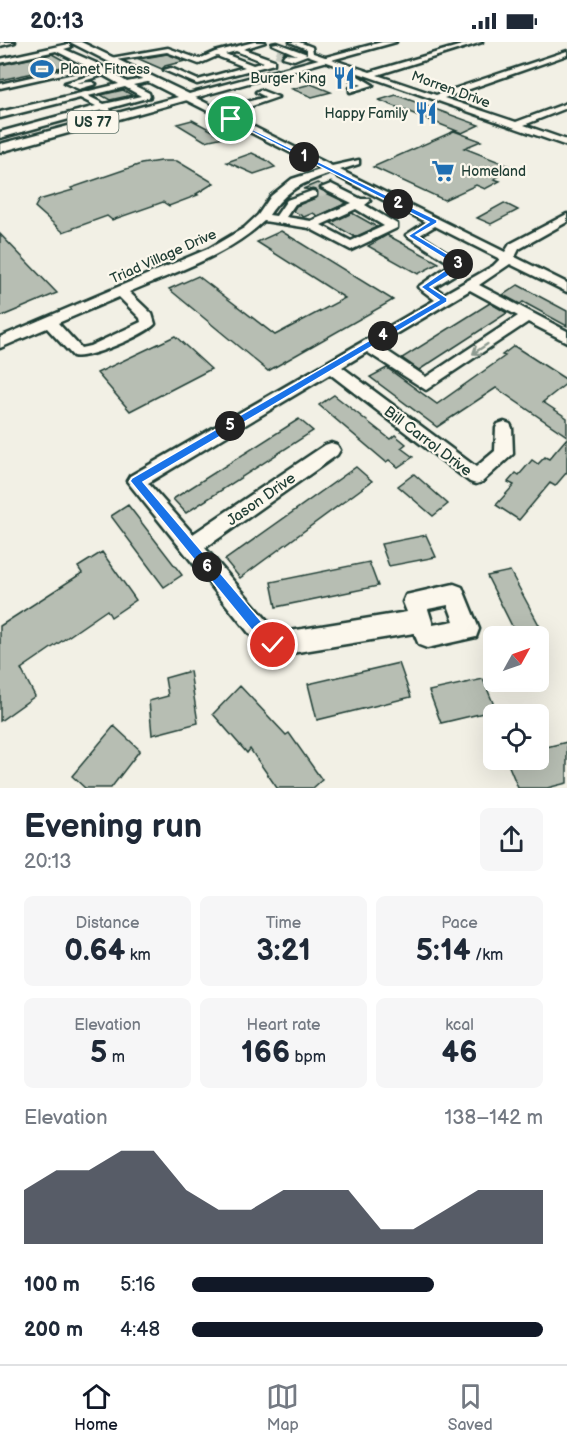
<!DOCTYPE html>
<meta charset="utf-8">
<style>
:root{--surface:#fff;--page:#f6f6f7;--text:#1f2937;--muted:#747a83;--line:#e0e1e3;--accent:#111827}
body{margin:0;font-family:"Balsamiq Sans",sans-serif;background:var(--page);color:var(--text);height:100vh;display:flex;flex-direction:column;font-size:22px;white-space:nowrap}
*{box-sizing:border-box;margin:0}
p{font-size:20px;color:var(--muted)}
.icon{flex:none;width:33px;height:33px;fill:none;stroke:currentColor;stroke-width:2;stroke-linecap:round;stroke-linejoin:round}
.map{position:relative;height:746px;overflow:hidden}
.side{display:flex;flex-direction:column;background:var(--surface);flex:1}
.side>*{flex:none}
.needle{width:39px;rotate:50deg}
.fabs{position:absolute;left:483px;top:584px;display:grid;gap:12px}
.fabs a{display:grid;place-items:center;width:66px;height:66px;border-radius:9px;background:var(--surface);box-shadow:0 6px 24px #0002;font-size:30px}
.pin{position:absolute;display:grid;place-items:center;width:51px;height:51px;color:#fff;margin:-26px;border:3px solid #fff;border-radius:50%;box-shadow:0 2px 6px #0007}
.km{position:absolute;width:30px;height:30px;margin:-15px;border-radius:50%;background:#222;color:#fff;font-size:16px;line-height:30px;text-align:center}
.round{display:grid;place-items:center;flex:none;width:63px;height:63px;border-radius:9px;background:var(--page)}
.headline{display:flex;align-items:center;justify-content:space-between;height:102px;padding:0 24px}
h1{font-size:33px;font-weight:700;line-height:45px}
.metrics{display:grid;grid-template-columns:repeat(3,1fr);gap:9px;height:102px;padding:6px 24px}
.metrics div{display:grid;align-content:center;border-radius:9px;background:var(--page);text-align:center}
.metrics b{font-size:30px;font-weight:700}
.metrics small{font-size:16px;font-weight:400}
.metrics p{font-size:16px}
.chart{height:168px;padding:12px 24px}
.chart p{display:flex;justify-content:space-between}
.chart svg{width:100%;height:108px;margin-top:6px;fill:var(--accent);opacity:.7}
ul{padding:0 24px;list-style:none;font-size:20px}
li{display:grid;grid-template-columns:96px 72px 1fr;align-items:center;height:45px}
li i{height:15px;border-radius:8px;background:var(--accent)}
.status{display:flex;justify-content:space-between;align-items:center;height:42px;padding:0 30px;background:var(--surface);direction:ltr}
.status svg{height:16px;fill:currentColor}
.dock{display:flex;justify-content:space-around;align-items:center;height:84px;border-top:2px solid var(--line);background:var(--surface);font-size:16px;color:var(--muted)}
.dock a{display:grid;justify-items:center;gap:3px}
.dock .active{color:var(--accent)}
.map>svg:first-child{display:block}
</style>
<div class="status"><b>20:13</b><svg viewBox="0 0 49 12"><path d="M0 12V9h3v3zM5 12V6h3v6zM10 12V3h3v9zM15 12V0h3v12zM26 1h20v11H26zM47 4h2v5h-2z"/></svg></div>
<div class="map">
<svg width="567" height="746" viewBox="0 0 567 746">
<rect width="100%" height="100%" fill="#f2f0e5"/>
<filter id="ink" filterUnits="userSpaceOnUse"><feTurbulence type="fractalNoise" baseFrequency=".0167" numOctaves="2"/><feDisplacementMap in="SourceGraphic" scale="12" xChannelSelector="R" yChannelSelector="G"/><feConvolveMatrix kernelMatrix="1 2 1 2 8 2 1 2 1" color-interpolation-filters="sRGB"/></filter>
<g filter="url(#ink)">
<path fill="#b7beb3" stroke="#1f3d34" stroke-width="1.5" d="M 52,12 L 72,23 L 0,38 L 0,23 Z
M 167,12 L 185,19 L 165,24 L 162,27 L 139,17 Z
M 311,42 L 331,50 L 312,55 L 292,47 Z
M 123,48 L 132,53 L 110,58 L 101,53 Z
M 396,53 L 479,83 L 462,91 L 379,58 Z
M 192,78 L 224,95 L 205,99 L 177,82 Z
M 454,89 L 481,99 L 464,106 L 512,125 L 496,133 L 499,134 L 494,137 L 500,139 L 485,147 L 476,143 L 444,158 L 373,125 Z
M 252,111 L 266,118 L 275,125 L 254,132 L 227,120 Z
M 160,119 L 177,119 L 214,141 L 196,152 L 198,153 L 169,164 L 163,160 L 112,178 L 107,174 L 63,190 L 35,165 L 39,158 L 73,148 L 71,146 L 141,122 Z
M 317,141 L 322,143 L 319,145 L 320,148 L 347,161 L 318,174 L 313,171 L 304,175 L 293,169 L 296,164 L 318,155 L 317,148 L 303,147 Z
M 504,161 L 518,168 L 491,182 L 477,176 Z
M 352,171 L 377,185 L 355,195 L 331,181 Z
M 281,189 L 393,258 L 268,329 L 169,247 L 198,234 L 275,293 L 345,256 L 257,200 Z
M 0,192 L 57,251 L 0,275 Z
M 387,193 L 439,221 L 418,232 L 368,204 Z
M 518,243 L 567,269 L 567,284 L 523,260 L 520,262 L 503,253 Z
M 490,261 L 507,271 L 419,328 L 402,316 Z
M 175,294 L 211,327 L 130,369 L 97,331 Z
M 514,304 L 567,338 L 567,341 L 543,360 L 567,376 L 567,394 L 496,346 L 437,385 L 370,335 L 387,326 L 437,362 L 505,314 L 502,313 Z
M 334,353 L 390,397 L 395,393 L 406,402 L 401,406 L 413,415 L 398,425 L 389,418 L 386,420 L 319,363 Z
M 299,377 L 313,389 L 186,471 L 173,457 Z
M 567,396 L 567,430 L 555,444 L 550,441 L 519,478 L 496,463 L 514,443 L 508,440 L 516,431 L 519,433 L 532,418 L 538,422 L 545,415 L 549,417 Z
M 356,425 L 372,439 L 240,536 L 225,518 Z
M 414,432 L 448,462 L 433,474 L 398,444 Z
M 128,463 L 182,533 L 164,545 L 111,474 Z
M 426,493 L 436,515 L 389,524 L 381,502 Z
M 102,510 L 136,558 L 111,575 L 107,568 L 21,627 L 35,654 L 0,679 L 0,584 L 82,531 L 78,525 Z
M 369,520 L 378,544 L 276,565 L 271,540 Z
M 510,529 L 545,594 L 517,594 L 487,534 Z
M 399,621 L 411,655 L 317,678 L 308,642 Z
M 190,629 L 198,681 L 152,693 L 149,659 L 168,654 L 165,636 Z
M 483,637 L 496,668 L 441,681 L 429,649 Z
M 240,644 L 286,693 L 289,691 L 322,738 L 313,746 L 277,746 L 250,707 L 247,711 L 213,672 Z
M 114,684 L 140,708 L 111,746 L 85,746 L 72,734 Z
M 567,700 L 567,741 L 547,746 L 518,746 L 506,717 L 538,717 L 538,707 Z"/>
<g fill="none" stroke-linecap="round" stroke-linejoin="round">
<path stroke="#c8ccc2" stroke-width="8" stroke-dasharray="8 4" stroke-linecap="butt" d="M 276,11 L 285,14"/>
<path stroke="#c8ccc2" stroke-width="12" stroke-dasharray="12 6" stroke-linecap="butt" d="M 312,152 L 326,146"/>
<g stroke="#1f3d34" stroke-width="5">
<path id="minor" d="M 0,0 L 15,0 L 0,4 Z
M 254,0 L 265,0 L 243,7 L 274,18 L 274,22 L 197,42 L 164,28 L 171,26 L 198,38 L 245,25 L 217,14 L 199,22 L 167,10 L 109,19 L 105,17 L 168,6 L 199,17 L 215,10 ZM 236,9 L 264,20 L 253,23 L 225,12 Z
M 290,0 L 299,0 L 312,5 L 313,11 L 370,30 L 472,0 L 482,0 L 377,33 L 436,53 L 567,9 L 567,13 L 444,56 L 516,80 L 567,61 L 567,66 L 524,83 L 567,98 L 567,104 L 307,13 L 294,18 L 283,15 L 285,12 L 297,13 L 272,2 L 277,1 L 307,12 L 307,7 Z
M 69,2 L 71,5 L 64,7 L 96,21 L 127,40 L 152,35 L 152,39 L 133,43 L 149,51 L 150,55 L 110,66 L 111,70 L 102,68 L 0,96 L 0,90 L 96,64 L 80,56 L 0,76 L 0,70 L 119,42 L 103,33 L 77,41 L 92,40 L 96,42 L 79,47 L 65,41 L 99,31 L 89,26 L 0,46 L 0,42 L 84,23 L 56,9 L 0,21 L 0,17 ZM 125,45 L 141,54 L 104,62 L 88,54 Z
M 350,33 L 356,33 L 373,43 L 350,50 L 350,46 L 362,43 L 350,37 Z
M 260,48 L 278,55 L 249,65 L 235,63 L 266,55 L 256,50 Z
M 184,53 L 190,53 L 332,124 L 359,118 L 359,122 L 340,128 L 505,210 L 510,202 L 567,172 L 567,180 L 519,207 L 515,215 L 567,241 L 567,250 L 510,222 L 479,243 L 567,289 L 567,300 L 528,280 L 426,348 L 367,310 L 342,325 L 476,425 L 495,409 L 496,386 L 498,382 L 504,380 L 510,382 L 512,386 L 513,412 L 482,440 L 476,442 L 470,440 L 330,332 L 148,441 L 193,492 L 325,403 L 331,401 L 337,403 L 340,408 L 337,413 L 205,506 L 278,591 L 407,570 L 403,560 L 406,553 L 454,542 L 462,545 L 479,587 L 476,595 L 427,606 L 419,603 L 414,591 L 273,614 L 265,611 L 127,439 L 130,434 L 435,258 L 418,245 L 451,222 L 406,193 L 426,180 L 331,131 C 302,141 287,147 269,173 L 276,174 L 287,158 L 312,149 L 316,150 L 316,154 L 295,162 L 286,175 L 311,179 L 352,161 L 321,146 L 331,142 L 361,157 L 369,157 L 370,159 L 365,163 L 397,182 L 397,186 L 351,208 L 309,186 L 264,179 C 227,214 175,230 129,250 L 152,272 L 155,282 C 145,293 87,318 73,314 L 47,286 L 0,306 L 0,295 L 210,206 L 244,186 L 258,173 L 271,154 L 292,137 L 323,127 L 184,57 ZM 356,167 L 384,184 L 351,199 L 321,183 ZM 435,184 L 500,217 L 493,224 L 444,252 L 434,245 L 460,229 L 464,221 L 420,193 ZM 470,248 L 518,274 L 426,335 L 378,303 ZM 119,255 L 140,276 L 141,280 L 90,304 L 81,306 L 58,281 ZM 448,563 L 454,579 L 433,583 L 428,567 Z"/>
</g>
<g stroke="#1f3d34" stroke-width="5">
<path id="major" d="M 70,0 L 81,0 L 189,52 L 382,0 L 396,0 L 0,110 L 0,102 L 178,55 Z"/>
</g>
<use href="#minor" fill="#fbf7ec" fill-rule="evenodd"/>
<use href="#major" fill="#fbf7ec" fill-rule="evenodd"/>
</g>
<defs><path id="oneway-shaft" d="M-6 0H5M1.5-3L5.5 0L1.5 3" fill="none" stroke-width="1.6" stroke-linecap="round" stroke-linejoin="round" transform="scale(1.5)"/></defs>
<use stroke="#8d9a90" href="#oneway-shaft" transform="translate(480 307) rotate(146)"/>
</g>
<path fill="#1a73e8" stroke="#fff" stroke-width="1.5" d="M 229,76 L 437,178 L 437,181 L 416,193 L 462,221 L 458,228 L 430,245 L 447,256 L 447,260 L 143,440 L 278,599 L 280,603 L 278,608 L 273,610 L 268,608 L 130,439 L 132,436 L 439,258 L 421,245 L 454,222 L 408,194 L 429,180 L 229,78 Z"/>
<defs>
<g id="stadium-bare" transform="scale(1.8)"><path d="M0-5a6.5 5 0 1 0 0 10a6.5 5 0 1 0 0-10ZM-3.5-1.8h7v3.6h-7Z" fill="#1f6fb2" stroke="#fbf7ec" stroke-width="2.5" paint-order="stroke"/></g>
<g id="restaurant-bare" transform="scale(1.8)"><path d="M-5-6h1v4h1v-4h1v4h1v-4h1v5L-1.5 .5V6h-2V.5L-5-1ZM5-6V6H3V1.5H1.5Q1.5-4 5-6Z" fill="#1f6fb2" stroke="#fbf7ec" stroke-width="2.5" paint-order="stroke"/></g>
<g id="supermarket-bare" transform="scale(1.8)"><path d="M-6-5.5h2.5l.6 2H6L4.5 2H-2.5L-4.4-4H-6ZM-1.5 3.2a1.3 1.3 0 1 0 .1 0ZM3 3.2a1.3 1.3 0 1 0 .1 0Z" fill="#1f6fb2" stroke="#fbf7ec" stroke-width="2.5" paint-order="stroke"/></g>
</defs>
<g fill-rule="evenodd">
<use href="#stadium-bare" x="42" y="27"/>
<use href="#restaurant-bare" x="344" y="36"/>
<use href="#restaurant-bare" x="426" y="71"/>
<use href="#supermarket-bare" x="443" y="129"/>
</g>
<g text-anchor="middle" stroke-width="4.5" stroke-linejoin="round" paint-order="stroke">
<g font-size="14" fill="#1f3d34" stroke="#fbf7ec" text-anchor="start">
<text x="60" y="32">Planet Fitness</text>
<text x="326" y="41" text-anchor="end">Burger King</text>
<text x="408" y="76" text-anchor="end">Happy Family</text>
<text x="461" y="134">Homeland</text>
</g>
<g font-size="14" fill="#1f3d34" stroke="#fbf7ec">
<text transform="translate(451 47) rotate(20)" y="5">Morren Drive</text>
<text transform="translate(163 214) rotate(-24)" y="5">Triad Village Drive</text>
</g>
<rect fill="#fbf7ec" stroke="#61756b" stroke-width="1.5" x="67.5" y="69" width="51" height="22" rx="4.5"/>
<g font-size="14" font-weight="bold" fill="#1f3d34">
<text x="93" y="85">US 77</text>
</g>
<g font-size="15" fill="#1f3d34" stroke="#fbf7ec">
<text transform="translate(428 399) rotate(37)" y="5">Bill Carrol Drive</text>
<text transform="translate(261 457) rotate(-35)" y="5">Jason Drive</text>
</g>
</g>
</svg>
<div class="fabs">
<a><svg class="needle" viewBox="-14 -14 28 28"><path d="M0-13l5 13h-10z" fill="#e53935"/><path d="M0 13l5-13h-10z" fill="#747a83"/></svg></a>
<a><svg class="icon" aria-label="locate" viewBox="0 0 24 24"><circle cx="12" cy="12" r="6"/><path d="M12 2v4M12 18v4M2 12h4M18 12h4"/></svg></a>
</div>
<div class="pin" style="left:231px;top:77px;background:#1e9e55"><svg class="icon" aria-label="arrive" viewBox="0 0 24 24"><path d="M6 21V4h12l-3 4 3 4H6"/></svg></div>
<div class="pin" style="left:273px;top:603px;background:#d93025"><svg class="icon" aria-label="check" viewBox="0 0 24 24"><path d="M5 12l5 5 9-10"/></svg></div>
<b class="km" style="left:304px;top:115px">1</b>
<b class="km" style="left:398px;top:162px">2</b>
<b class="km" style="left:458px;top:222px">3</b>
<b class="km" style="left:383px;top:294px">4</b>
<b class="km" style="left:230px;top:384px">5</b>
<b class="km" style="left:207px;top:525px">6</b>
</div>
<section class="side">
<div class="headline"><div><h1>Evening run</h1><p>20:13</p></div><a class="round"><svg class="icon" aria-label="share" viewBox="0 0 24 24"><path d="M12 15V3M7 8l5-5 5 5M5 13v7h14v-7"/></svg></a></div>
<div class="metrics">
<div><p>Distance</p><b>0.64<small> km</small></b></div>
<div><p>Time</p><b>3:21</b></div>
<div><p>Pace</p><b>5:14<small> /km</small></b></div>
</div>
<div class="metrics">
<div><p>Elevation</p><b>5<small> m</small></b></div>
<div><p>Heart rate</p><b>166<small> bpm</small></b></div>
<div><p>kcal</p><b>46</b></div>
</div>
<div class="chart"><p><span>Elevation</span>138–142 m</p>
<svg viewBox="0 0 160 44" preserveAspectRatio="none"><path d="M0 44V22L10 14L20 14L30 6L40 6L50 22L60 30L70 30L80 22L90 22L100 22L110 38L120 38L130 30L140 22L150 22L160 22V44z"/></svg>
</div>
<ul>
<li><b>100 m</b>5:16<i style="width:69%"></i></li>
<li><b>200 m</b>4:48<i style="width:100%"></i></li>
</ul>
</section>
<nav class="dock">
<a class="active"><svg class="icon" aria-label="home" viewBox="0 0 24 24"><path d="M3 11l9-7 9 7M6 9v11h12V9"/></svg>Home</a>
<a><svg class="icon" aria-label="map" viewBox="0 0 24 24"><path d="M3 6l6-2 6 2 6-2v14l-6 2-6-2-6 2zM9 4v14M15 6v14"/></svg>Map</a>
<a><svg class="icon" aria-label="saved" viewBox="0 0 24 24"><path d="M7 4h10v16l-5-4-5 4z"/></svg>Saved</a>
</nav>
